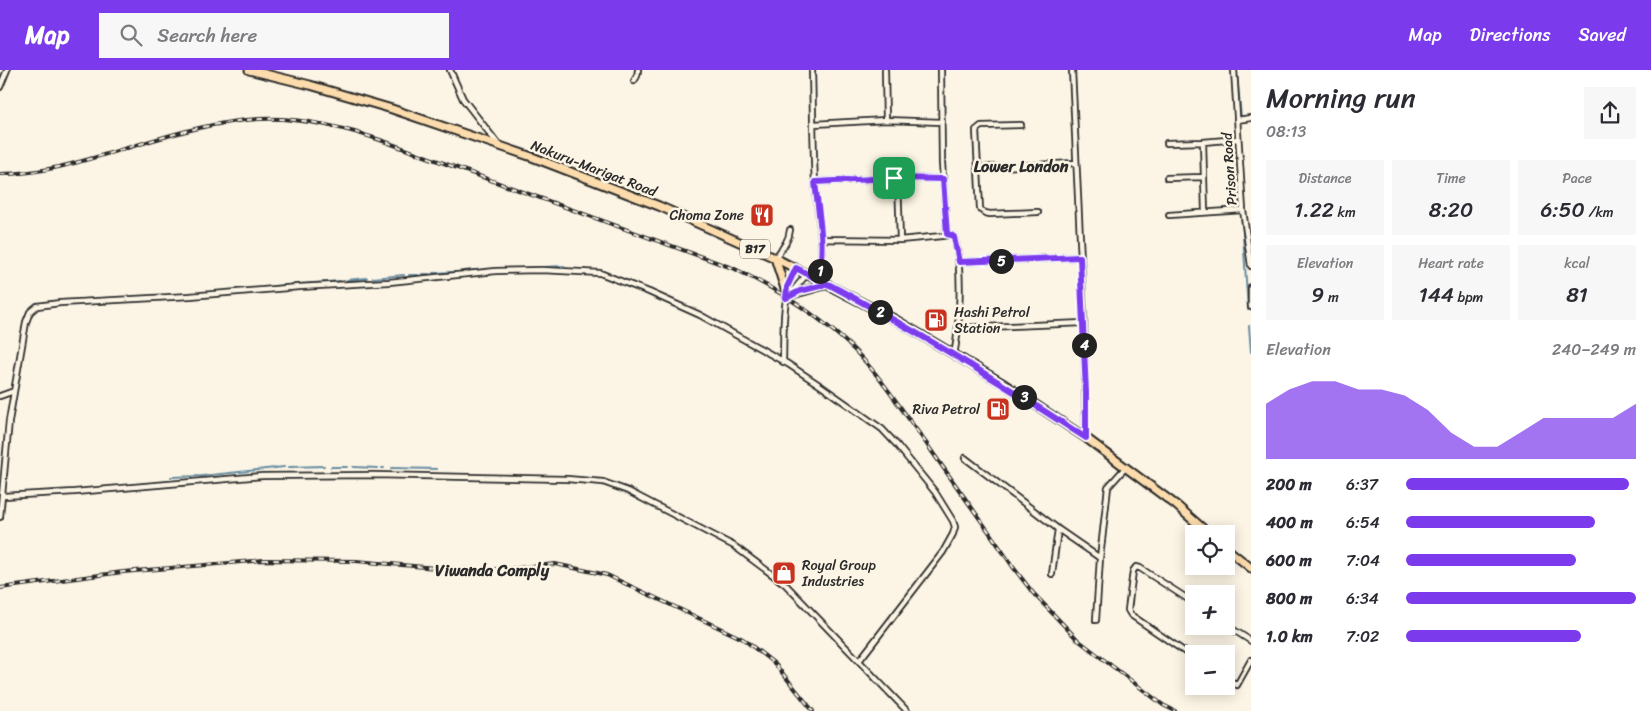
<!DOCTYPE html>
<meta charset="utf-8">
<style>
:root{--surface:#fff;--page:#f7f7f7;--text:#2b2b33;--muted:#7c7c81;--accent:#7c3aed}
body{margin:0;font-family:Sriracha,sans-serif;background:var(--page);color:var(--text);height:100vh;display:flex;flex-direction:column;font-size:19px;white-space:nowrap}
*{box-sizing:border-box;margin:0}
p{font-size:16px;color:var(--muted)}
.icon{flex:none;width:28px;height:28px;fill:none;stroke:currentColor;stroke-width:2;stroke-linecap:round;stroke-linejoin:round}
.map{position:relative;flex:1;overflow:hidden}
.panel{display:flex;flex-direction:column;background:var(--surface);width:400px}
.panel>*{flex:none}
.controls{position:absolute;left:1185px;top:455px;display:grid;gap:10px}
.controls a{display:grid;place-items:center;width:50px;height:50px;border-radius:0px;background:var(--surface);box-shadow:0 2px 12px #0003;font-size:25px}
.pin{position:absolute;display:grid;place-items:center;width:42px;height:42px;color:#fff;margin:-21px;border-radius:10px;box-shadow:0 2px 8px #0006}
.km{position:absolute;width:25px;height:25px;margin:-12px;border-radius:50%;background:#222;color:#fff;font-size:14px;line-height:25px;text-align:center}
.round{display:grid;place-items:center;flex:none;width:52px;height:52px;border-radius:0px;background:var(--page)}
.head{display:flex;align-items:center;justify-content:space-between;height:85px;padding:0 15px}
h1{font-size:28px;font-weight:600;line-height:38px}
.metrics{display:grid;grid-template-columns:repeat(3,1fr);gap:8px;height:85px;padding:5px 15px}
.metrics div{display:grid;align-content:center;border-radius:0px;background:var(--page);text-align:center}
.metrics b{font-size:21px;font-weight:600}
.metrics small{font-size:14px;font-weight:400}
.metrics p{font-size:14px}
.chart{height:140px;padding:10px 15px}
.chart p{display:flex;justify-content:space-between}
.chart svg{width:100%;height:90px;margin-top:5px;fill:var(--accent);opacity:.7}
ul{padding:0 15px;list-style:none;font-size:16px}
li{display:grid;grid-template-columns:80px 60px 1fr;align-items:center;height:38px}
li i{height:12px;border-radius:6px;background:var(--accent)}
header{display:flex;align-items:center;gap:30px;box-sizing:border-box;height:70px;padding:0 25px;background:var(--accent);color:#fff}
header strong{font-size:24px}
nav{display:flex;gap:28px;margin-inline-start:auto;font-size:18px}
.search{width:350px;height:45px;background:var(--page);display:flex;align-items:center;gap:12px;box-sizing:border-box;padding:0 18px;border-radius:0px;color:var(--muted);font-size:19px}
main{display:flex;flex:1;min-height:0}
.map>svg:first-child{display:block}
</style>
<header>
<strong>Map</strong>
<div class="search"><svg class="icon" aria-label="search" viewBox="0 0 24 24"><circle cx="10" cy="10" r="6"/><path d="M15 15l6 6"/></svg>Search here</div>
<nav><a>Map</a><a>Directions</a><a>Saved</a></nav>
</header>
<main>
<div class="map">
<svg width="1251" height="641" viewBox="0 0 1251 641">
<rect width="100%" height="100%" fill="#fcf5e5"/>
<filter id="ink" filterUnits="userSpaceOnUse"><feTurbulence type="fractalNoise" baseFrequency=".02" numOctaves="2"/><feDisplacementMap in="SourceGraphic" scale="10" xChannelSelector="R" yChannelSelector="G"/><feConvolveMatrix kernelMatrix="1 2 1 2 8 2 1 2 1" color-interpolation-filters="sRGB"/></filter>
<g filter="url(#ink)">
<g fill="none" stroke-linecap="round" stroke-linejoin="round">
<path stroke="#688da2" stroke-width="2" d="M 1237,2 L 1241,48
M 1242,150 L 1248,240
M 503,199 L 564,196
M 463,201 L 494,199
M 433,203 L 455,202
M 423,204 L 429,204
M 409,205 L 418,205
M 373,208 L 404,205
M 347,210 L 367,208
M 274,216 L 340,211
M 1249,256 L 1251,282
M 289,397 L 324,396
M 331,397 L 347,397
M 353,397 L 378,398
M 382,398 L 384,398
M 391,398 L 437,399
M 171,407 L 202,406 L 284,397"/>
<g stroke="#2b2b2b" stroke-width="8">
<path id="street" d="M 450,0 L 463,29 L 498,74
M 812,0 C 813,37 813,75 815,112 C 817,143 827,179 817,209
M 885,0 L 886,50
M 941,0 L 942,93 L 947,165 L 951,165 L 954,167 C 963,198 960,253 954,286
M 1072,0 L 1084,253 L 1086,368
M 1234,0 L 1243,140 L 1251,196
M 634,11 L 637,6 L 638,0
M 0,17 L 7,0
M 1237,50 L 1251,48
M 814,54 L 886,50 L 942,52
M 1021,55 L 981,56 L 976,60 L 980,139 L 985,143 L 990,144 L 1038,142
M 1167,73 L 1203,72
M 978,98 L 1076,93
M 1167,108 L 1204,107
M 898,109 L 900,170
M 815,112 L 894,108 L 943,109
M 1205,142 L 1203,72 L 1238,69
M 1169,145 L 1243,140
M 821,169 L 900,170 L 942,166 L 947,165
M 775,188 C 782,179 789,171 790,160
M 959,192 L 1080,187
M 1251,217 L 1251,237
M 791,223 L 808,203
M 959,258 L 1084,253
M 783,292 C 784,260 781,228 796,198
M 0,326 L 14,321
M 965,388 L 1058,459 L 1100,488 L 1096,550
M 3,426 L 75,422 L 262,406 L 374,405 L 567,409 L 603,412 L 628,421 L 734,476 L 785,514 L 907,641
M 0,447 L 9,351 L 26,252 L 30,242 L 37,236 L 60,233 L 190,226 L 299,217 L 389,212 L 496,201 L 542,200 L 600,203 L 649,222 L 700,245 L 788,294 L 821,316 L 882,359 L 897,375 L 935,422 L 953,451 L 955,457 L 953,464 L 943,482 L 859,591
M 1100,488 L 1108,417 L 1126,397
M 1052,504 L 1058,459
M 1194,533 L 1140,498 L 1136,497 L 1133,501 L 1128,540 L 1131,545 L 1194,588
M 1226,555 L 1251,571
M 1226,608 L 1237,615 L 1251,590"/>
</g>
<g stroke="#2b2b2b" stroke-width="11">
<path id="primary" d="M 249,0 L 310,15 L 392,39 L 532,87 L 659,136 L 775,188 L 896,250 L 1004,314 L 1086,368 L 1176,435 L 1209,464
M 775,188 L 786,222
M 789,225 L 828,214
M 1226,478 L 1251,498"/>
</g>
<use href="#street" stroke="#fcf5e5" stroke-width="4.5"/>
<use href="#primary" stroke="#fcdcac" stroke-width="7"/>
<g stroke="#2b2b2b" stroke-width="4">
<path id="rail" d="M 0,104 C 48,104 92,88 137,75 C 176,63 219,51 260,49 C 303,47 346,58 386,72 L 735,199 C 772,217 806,237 837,264 C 874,295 898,335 926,373 C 955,415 985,455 1013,497 L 1033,523 L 1078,570 L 1163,635 L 1175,641
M 0,518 L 123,502 L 264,490 L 356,491 L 459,500 L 507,499 L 555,494 L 607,505 L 743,569 L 775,594 L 813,641"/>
</g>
<use href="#rail" stroke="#fcf5e5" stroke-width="2" stroke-dasharray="5.5" stroke-linecap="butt"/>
</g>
</g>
<g fill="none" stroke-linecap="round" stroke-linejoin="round" filter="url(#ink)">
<g stroke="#fff" stroke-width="10">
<path id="route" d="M 894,108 L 943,109 L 947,164 L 951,165 L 954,167 L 959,192 L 1080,187 L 1086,323 L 1086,368 C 1002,313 917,261 828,214 L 800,221 L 786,228 L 787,217 L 796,198 L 817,209 C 827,179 818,143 815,112 Z"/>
</g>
<use href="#route" stroke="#7c3aed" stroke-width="6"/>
</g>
<defs>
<g id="restaurant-square" transform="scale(1.25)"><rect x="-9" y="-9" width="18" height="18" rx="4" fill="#c8321e" stroke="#fcf5e5"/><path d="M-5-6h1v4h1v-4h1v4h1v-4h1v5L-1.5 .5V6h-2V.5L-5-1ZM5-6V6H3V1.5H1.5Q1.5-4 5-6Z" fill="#fff"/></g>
<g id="fuel-square" transform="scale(1.25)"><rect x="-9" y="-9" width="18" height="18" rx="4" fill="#c8321e" stroke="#fcf5e5"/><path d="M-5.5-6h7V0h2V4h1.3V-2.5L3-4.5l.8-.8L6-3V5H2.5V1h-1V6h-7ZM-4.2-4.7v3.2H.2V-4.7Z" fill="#fff"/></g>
<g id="shop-square" transform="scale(1.25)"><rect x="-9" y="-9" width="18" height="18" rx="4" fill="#c8321e" stroke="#fcf5e5"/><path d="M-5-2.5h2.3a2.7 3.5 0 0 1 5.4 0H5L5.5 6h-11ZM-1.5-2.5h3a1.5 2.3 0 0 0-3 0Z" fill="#fff"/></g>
</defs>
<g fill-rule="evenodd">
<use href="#restaurant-square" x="762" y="145"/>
<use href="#fuel-square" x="936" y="250"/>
<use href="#fuel-square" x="998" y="339"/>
<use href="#shop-square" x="784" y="503"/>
</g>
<g text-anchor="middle" stroke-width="5" stroke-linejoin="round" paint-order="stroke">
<rect fill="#fcf5e5" stroke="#6a6863" stroke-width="1" x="740" y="169.5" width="30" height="19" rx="4"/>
<g font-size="12" font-weight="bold" fill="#2b2b2b">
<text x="755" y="183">B17</text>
</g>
<g font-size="14" fill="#2b2b2b" stroke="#fcf5e5">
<text transform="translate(594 98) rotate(21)" y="5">Nakuru-Marigat Road</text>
<text transform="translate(1229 99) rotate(-94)" y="5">Prison Road</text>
</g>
<g font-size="14" fill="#2b2b2b" stroke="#fcf5e5" text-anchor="end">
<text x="744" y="150">Choma Zone</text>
<text x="954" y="247" text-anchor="start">Hashi Petrol<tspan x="954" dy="16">Station</tspan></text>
<text x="980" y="344">Riva Petrol</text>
<text x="802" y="500" text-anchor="start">Royal Group<tspan x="802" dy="16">Industries</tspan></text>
</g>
<g font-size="16" font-weight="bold" fill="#2b2b2b" stroke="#fcf5e5">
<text x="1021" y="102">Lower London</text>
<text x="492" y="506">Viwanda Comply</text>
</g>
</g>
</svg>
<div class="controls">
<a><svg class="icon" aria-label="locate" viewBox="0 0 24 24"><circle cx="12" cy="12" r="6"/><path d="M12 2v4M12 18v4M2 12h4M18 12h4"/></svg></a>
<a>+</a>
<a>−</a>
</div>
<div class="pin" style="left:894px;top:108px;background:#1e9e55"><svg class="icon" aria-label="arrive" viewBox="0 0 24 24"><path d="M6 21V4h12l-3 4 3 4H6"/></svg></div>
<b class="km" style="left:820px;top:201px">1</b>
<b class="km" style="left:880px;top:242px">2</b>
<b class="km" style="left:1024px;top:327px">3</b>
<b class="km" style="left:1084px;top:275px">4</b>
<b class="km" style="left:1001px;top:191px">5</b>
</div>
<section class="panel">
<div class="head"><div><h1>Morning run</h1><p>08:13</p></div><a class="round"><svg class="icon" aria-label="share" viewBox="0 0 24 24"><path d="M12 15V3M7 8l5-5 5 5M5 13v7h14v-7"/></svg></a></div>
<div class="metrics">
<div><p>Distance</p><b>1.22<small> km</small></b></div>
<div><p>Time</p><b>8:20</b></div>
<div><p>Pace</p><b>6:50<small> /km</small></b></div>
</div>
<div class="metrics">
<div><p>Elevation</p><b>9<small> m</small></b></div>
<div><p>Heart rate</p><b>144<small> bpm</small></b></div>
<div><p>kcal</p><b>81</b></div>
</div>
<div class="chart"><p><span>Elevation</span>240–249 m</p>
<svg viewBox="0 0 160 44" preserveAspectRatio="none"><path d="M0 44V17L10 10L20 6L30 6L40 10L50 10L60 13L70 20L80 31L90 38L100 38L110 31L120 24L130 24L140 24L150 24L160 17V44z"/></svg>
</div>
<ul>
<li><b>200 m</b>6:37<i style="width:97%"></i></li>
<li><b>400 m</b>6:54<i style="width:82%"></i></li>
<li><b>600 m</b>7:04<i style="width:74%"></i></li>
<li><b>800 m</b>6:34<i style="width:100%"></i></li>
<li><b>1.0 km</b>7:02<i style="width:76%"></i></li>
</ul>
</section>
</main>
